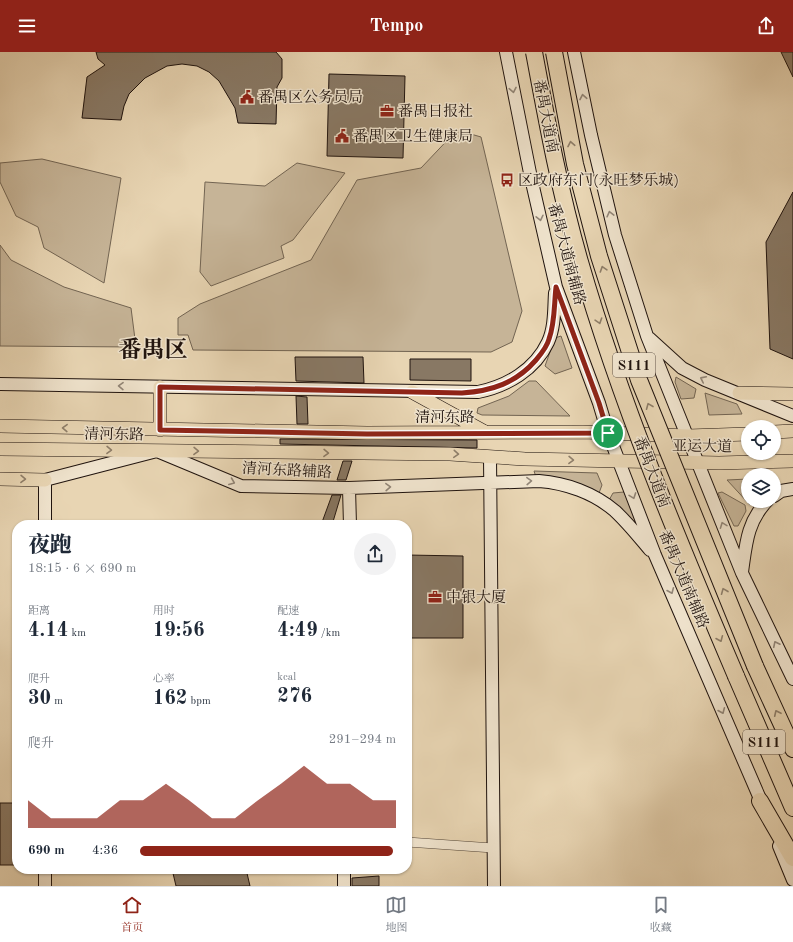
<!DOCTYPE html>
<html lang="zh">
<meta charset="utf-8">
<style>
:root{--surface:#fff;--page:#f2f2f3;--text:#1f2937;--muted:#747a83;--line:#e0e1e3;--accent:#8f2418}
body{margin:0;font-family:"Old Standard TT","Noto Serif SC",serif;background:var(--page);color:var(--text);height:100vh;display:flex;flex-direction:column;font-size:15px;white-space:nowrap}
*{box-sizing:border-box;margin:0}
p{font-size:13px;color:var(--muted)}
.icon{flex:none;width:22px;height:22px;fill:none;stroke:currentColor;stroke-width:2;stroke-linecap:round;stroke-linejoin:round}
.map{position:relative;flex:1;overflow:hidden}
.drawer{position:absolute;left:12px;top:468px;width:400px;height:354px;display:flex;flex-direction:column;background:var(--surface);border-radius:16px;box-shadow:0 1px 3px #0004}
.drawer>*{flex:none}
.fabs{position:absolute;left:741px;top:368px;display:grid;gap:8px}
.fabs a{display:grid;place-items:center;width:40px;height:40px;border-radius:50%;background:var(--surface);box-shadow:0 1px 3px #0004;font-size:20px}
.pin{position:absolute;display:grid;place-items:center;width:34px;height:34px;color:#fff;margin:-17px;border:2px solid #fff;border-radius:50%;box-shadow:0 1px 4px #0007}
.round{display:grid;place-items:center;flex:none;width:42px;height:42px;border-radius:21px;background:var(--page)}
.summary{display:flex;align-items:center;justify-content:space-between;height:68px;padding:0 16px}
h1{font-size:22px;font-weight:800;line-height:30px}
.stats{display:grid;grid-template-columns:repeat(3,1fr);gap:6px;height:68px;padding:4px 16px}
.stats div{display:grid;align-content:center}
.stats b{font-size:20px;font-weight:800}
.stats small{font-size:11px;font-weight:400}
.stats p{font-size:11px}
.chart{height:112px;padding:8px 16px}
.chart p{display:flex;justify-content:space-between}
.chart svg{width:100%;height:72px;margin-top:4px;fill:var(--accent);opacity:.7}
ul{padding:0 16px;list-style:none;font-size:13px}
li{display:grid;grid-template-columns:64px 48px 1fr;align-items:center;height:30px}
li i{height:10px;border-radius:5px;background:var(--accent)}
header{display:flex;justify-content:space-between;align-items:center;height:52px;padding:0 16px;background:var(--accent);color:#fff;font-size:18px;font-weight:800}
.tabs{display:flex;justify-content:space-around;align-items:center;height:56px;border-top:1px solid var(--line);background:var(--surface);font-size:11px;color:var(--muted)}
.tabs a{display:grid;justify-items:center;gap:2px}
.tabs .active{color:var(--accent)}
.map>svg:first-child{display:block}
</style>
<header><svg class="icon" aria-label="menu" viewBox="0 0 24 24"><path d="M4 6h16M4 12h16M4 18h16"/></svg>Tempo<svg class="icon" aria-label="share" viewBox="0 0 24 24"><path d="M12 15V3M7 8l5-5 5 5M5 13v7h14v-7"/></svg></header>
<div class="map">
<svg width="793" height="834" viewBox="0 0 793 834">
<rect width="100%" height="100%" fill="#e8d5b3"/>
<filter id="stains"><feTurbulence type="fractalNoise" baseFrequency=".005" numOctaves="4"/><feColorMatrix values="0 0 0 0 .2 0 0 0 0 .09 0 0 0 0 .02 0 0 0 .5 -.17"/></filter>
<radialGradient id="worn" r=".72"><stop offset=".6" stop-color="#630" stop-opacity="0"/><stop offset="1" stop-color="#630" stop-opacity=".3"/></radialGradient>
<path fill="#c6b497" stroke="#726452" d="M 457,78 L 481,85 L 522,259 L 512,290 L 491,300 L 193,298 L 188,283 L 178,283 L 178,266 L 200,252 L 311,208 L 357,128 L 421,116 Z
M 42,107 L 121,126 L 104,231 L 44,196 L 38,175 L 16,164 L 0,130 L 0,111 Z
M 297,111 L 345,121 L 293,188 L 281,194 L 284,206 L 211,234 L 200,220 L 205,130 L 265,134 Z
M 0,193 L 11,208 L 64,235 L 131,256 L 136,295 L 0,294 Z
M 561,284 L 572,316 L 555,322 L 545,314 L 555,286 Z
M 676,325 L 696,337 L 694,346 L 681,347 L 675,330 Z
M 529,329 L 536,329 L 570,364 L 482,363 L 477,361 L 478,356 L 509,344 Z
M 705,341 L 737,352 L 742,362 L 709,363 Z
M 534,419 L 597,421 L 602,433 L 599,441 L 536,425 Z
M 748,427 L 748,449 L 755,449 L 750,453 L 727,428 Z
M 624,440 L 640,475 L 608,450 L 613,441 Z
M 722,440 L 745,453 L 746,459 L 738,474 L 734,474 L 718,441 Z"/>
<path fill="#887864" stroke="#1f130e" d="M 96,0 L 276,0 L 282,7 L 282,26 L 277,35 L 276,72 L 238,71 L 235,56 L 219,29 L 209,20 L 197,14 L 182,12 L 167,14 L 145,26 L 129,42 L 124,54 L 121,68 L 82,66 L 87,25 L 105,13 L 98,7 Z
M 781,0 L 793,0 L 793,25 Z
M 329,22 L 405,24 L 403,106 L 327,104 Z
M 793,140 L 793,307 L 770,297 L 766,190 Z
M 295,305 L 363,305 L 364,331 L 296,329 Z
M 410,307 L 471,307 L 471,329 L 410,328 Z
M 296,344 L 307,345 L 308,372 L 297,372 Z
M 280,387 L 477,388 L 477,396 L 280,392 Z
M 343,409 L 352,409 L 346,428 L 337,428 Z
M 332,443 L 341,443 L 332,473 L 321,473 Z
M 407,503 L 463,504 L 463,586 L 407,586 Z
M 0,751 L 17,751 L 17,813 L 0,813 Z
M 172,817 L 246,817 L 250,834 L 176,834 Z
M 379,824 L 379,834 L 352,834 L 352,826 Z"/>
<g fill="none" stroke-linecap="round" stroke-linejoin="round">
<g stroke="#514437" stroke-width="10">
<path id="street" d="M 407,790 L 493,796"/>
</g>
<g stroke="#1f130e" stroke-width="14">
<path id="secondary" d="M 506,0 L 531,126 L 556,235 L 599,351 L 608,381 L 655,503 L 764,756
M 574,0 L 591,83 L 615,183 L 647,284 L 742,521 L 793,627
M 649,286 L 682,316 L 705,328 L 793,364
M 0,332 L 478,340 C 507,334 535,318 548,290 C 555,275 554,256 555,241
M 490,405 L 494,834
M 349,436 L 350,473
M 774,444 L 781,439 L 793,437
M 45,473 L 45,428 L 157,399 L 241,434 L 349,436 L 539,429 C 566,431 594,441 615,459 C 628,471 639,485 650,498
M 742,520 C 746,492 747,470 767,449
M 779,794 L 793,828
M 344,817 L 344,834
M 45,834 L 45,817"/>
</g>
<g stroke="#1f130e" stroke-width="14">
<path id="primary" d="M 412,340 L 485,380
M 739,341 L 793,342
M 0,374 L 367,381 L 583,380 L 688,384 L 748,382
M 160,378 L 160,335
M 774,380 L 793,379
M 0,397 L 450,402 L 525,407 L 719,411 L 793,409
M 0,427 L 45,428"/>
</g>
<g stroke="#1f130e" stroke-width="18">
<path id="highway" d="M 755,614 L 793,697
M 736,624 L 793,756
M 760,749 L 793,806"/>
</g>
<use href="#street" stroke="#f0e4ce" stroke-width="9"/>
<use href="#secondary" stroke="#f0e4ce" stroke-width="12"/>
<use href="#primary" stroke="#e8d5b3" stroke-width="13"/>
<use href="#highway" stroke="#e8d5b3" stroke-width="16"/>
<g stroke="#1f130e" stroke-width="18" stroke-linecap="butt">
<path id="highway-bridge" d="M 534,0 C 547,70 560,141 580,210 C 621,352 678,488 736,624
M 554,0 L 575,112 L 599,204 L 639,328 L 755,614"/>
</g>
<use href="#highway-bridge" stroke="#e8d5b3" stroke-width="16"/>
</g>
<defs><path id="oneway-chevron" d="M-2-3.5L2.5 0L-2 3.5" fill="none" stroke-width="1.6" stroke-linecap="round" stroke-linejoin="round"/></defs>
<g stroke="#928678">
<use href="#oneway-chevron" transform="translate(513 38) rotate(79)"/>
<use href="#oneway-chevron" transform="translate(583 45) rotate(-101)"/>
<use href="#oneway-chevron" transform="translate(610 162) rotate(-104)"/>
<use href="#oneway-chevron" transform="translate(540 166) rotate(77)"/>
<use href="#oneway-chevron" transform="translate(703 327) rotate(-154)"/>
<use href="#oneway-chevron" transform="translate(121 334) rotate(-179)"/>
<use href="#oneway-chevron" transform="translate(529 429) rotate(-2)"/>
<use href="#oneway-chevron" transform="translate(232 430) rotate(22)"/>
<use href="#oneway-chevron" transform="translate(388 435) rotate(-2)"/>
<use href="#oneway-chevron" transform="translate(633 444) rotate(70)"/>
<use href="#oneway-chevron" transform="translate(723 473) rotate(-111)"/>
<use href="#oneway-chevron" transform="translate(671 539) rotate(67)"/>
<use href="#oneway-chevron" transform="translate(776 592) rotate(-116)"/>
<use href="#oneway-chevron" transform="translate(722 659) rotate(67)"/>
</g>
<g stroke="#8e7e69">
<use href="#oneway-chevron" transform="translate(571 92) rotate(-101)"/>
<use href="#oneway-chevron" transform="translate(603 217) rotate(-108)"/>
<use href="#oneway-chevron" transform="translate(599 269) rotate(72)"/>
<use href="#oneway-chevron" transform="translate(649 354) rotate(-112)"/>
<use href="#oneway-chevron" transform="translate(65 376) rotate(-178)"/>
<use href="#oneway-chevron" transform="translate(109 398) rotate(1)"/>
<use href="#oneway-chevron" transform="translate(196 399) rotate(1)"/>
<use href="#oneway-chevron" transform="translate(326 401) rotate(1)"/>
<use href="#oneway-chevron" transform="translate(456 402) rotate(4)"/>
<use href="#oneway-chevron" transform="translate(571 408) rotate(1)"/>
<use href="#oneway-chevron" transform="translate(23 427) rotate(1)"/>
<use href="#oneway-chevron" transform="translate(724 539) rotate(-112)"/>
<use href="#oneway-chevron" transform="translate(720 587) rotate(67)"/>
<use href="#oneway-chevron" transform="translate(777 661) rotate(-115)"/>
</g>
<g fill="none" stroke-linecap="round" stroke-linejoin="round">
<g stroke="#fff" stroke-width="8">
<path id="route" d="M 556,235 L 599,351 L 608,381 L 367,382 L 160,378 L 160,335 L 462,341 C 492,339 516,331 536,308 C 541,302 547,295 549,287 C 555,271 554,253 556,235 Z"/>
</g>
<use href="#route" stroke="#8f2418" stroke-width="5"/>
</g>
<defs>
<g id="civic-bare" transform="scale(1.08)"><path d="M-.6-6.5H3V-4.5H.6V-3L4-1V1h2V6H-6V1h2V-1L-.6-3ZM-1.2 2.5V6h2.4V2.5Z" fill="#8f2418" stroke="#f0e4ce" stroke-width="2.5" paint-order="stroke"/></g>
<g id="office-bare" transform="scale(1.08)"><path d="M-6-3h4V-5.5h4V-3h4V5H-6ZM-1-4.5V-3h2v-1.5ZM-6 0V1H6V0Z" fill="#8f2418" stroke="#f0e4ce" stroke-width="2.5" paint-order="stroke"/></g>
<g id="bus-bare" transform="scale(1.08)"><path d="M-5-6H5V4H4V6H2V4H-2V6H-4V4H-5ZM-3.5-4V0h7V-4ZM-3.5 1.2v1.5H-2V1.2ZM2 1.2v1.5H3.5V1.2Z" fill="#8f2418" stroke="#f0e4ce" stroke-width="2.5" paint-order="stroke"/></g>
</defs>
<g fill-rule="evenodd">
<use href="#civic-bare" x="247" y="45"/>
<use href="#office-bare" x="387" y="59"/>
<use href="#civic-bare" x="342" y="84"/>
<use href="#bus-bare" x="507" y="128"/>
<use href="#office-bare" x="435" y="545"/>
</g>
<g text-anchor="middle" stroke-width="3" stroke-linejoin="round" paint-order="stroke">
<g fill="#f0e4ce" stroke="#5e5248" stroke-width="1">
<rect x="613" y="301" width="42" height="24" rx="3"/>
<rect x="743" y="678" width="42" height="24" rx="3"/>
</g>
<g font-size="14" font-weight="bold" fill="#1f130e">
<text x="634" y="318">S111</text>
<text x="764" y="695">S111</text>
</g>
<g font-size="15" fill="#1f130e" stroke="#f0e4ce" text-anchor="start">
<text x="258" y="50">番禺区公务员局</text>
<text x="398" y="64">番禺日报社</text>
<text x="353" y="89">番禺区卫生健康局</text>
<text x="518" y="133">区政府东门(永旺梦乐城)</text>
<text x="446" y="550">中银大厦</text>
</g>
<g font-size="15" fill="#1f130e" stroke="#f0e4ce">
<text transform="translate(546 64) rotate(79)" y="5">番禺大道南</text>
<text transform="translate(567 202) rotate(75)" y="5">番禺大道南辅路</text>
<text x="445" y="370">清河东路</text>
<text transform="translate(114 382) rotate(1)" y="5">清河东路</text>
<text transform="translate(702 394) rotate(1)" y="5">亚运大道</text>
<text transform="translate(287 418) rotate(3)" y="5">清河东路辅路</text>
<text transform="translate(652 420) rotate(69)" y="5">番禺大道南</text>
<text transform="translate(684 527) rotate(67)" y="5">番禺大道南辅路</text>
</g>
<g font-size="23" font-weight="bold" fill="#1f130e" stroke="#f0e4ce">
<text x="153" y="305">番禺区</text>
</g>
</g>
<rect width="100%" height="100%" filter="url(#stains)"/>
<rect width="100%" height="100%" fill="url(#worn)"/>
</svg>
<div class="fabs">
<a><svg class="icon" aria-label="locate" viewBox="0 0 24 24"><circle cx="12" cy="12" r="6"/><path d="M12 2v4M12 18v4M2 12h4M18 12h4"/></svg></a>
<a><svg class="icon" aria-label="layers" viewBox="0 0 24 24"><path d="M12 4l9 5-9 5-9-5zM3 14l9 5 9-5"/></svg></a>
</div>
<div class="pin" style="left:608px;top:381px;background:#1e9e55"><svg class="icon" aria-label="arrive" viewBox="0 0 24 24"><path d="M6 21V4h12l-3 4 3 4H6"/></svg></div>
<section class="drawer">
<div class="summary"><div><h1>夜跑</h1><p>18:15 · 6 × 690 m</p></div><a class="round"><svg class="icon" aria-label="share" viewBox="0 0 24 24"><path d="M12 15V3M7 8l5-5 5 5M5 13v7h14v-7"/></svg></a></div>
<div class="stats">
<div><p>距离</p><b>4.14<small> km</small></b></div>
<div><p>用时</p><b>19:56</b></div>
<div><p>配速</p><b>4:49<small> /km</small></b></div>
</div>
<div class="stats">
<div><p>爬升</p><b>30<small> m</small></b></div>
<div><p>心率</p><b>162<small> bpm</small></b></div>
<div><p>kcal</p><b>276</b></div>
</div>
<div class="chart"><p><span>爬升</span>291–294 m</p>
<svg viewBox="0 0 160 44" preserveAspectRatio="none"><path d="M0 44V27L10 38L20 38L30 38L40 27L50 27L60 17L70 27L80 38L90 38L100 27L110 17L120 6L130 17L140 17L150 27L160 27V44z"/></svg>
</div>
<ul>
<li><b>690 m</b>4:36<i style="width:99%"></i></li>
</ul>
</section>
</div>
<nav class="tabs">
<a class="active"><svg class="icon" aria-label="home" viewBox="0 0 24 24"><path d="M3 11l9-7 9 7M6 9v11h12V9"/></svg>首页</a>
<a><svg class="icon" aria-label="map" viewBox="0 0 24 24"><path d="M3 6l6-2 6 2 6-2v14l-6 2-6-2-6 2zM9 4v14M15 6v14"/></svg>地图</a>
<a><svg class="icon" aria-label="saved" viewBox="0 0 24 24"><path d="M7 4h10v16l-5-4-5 4z"/></svg>收藏</a>
</nav>
